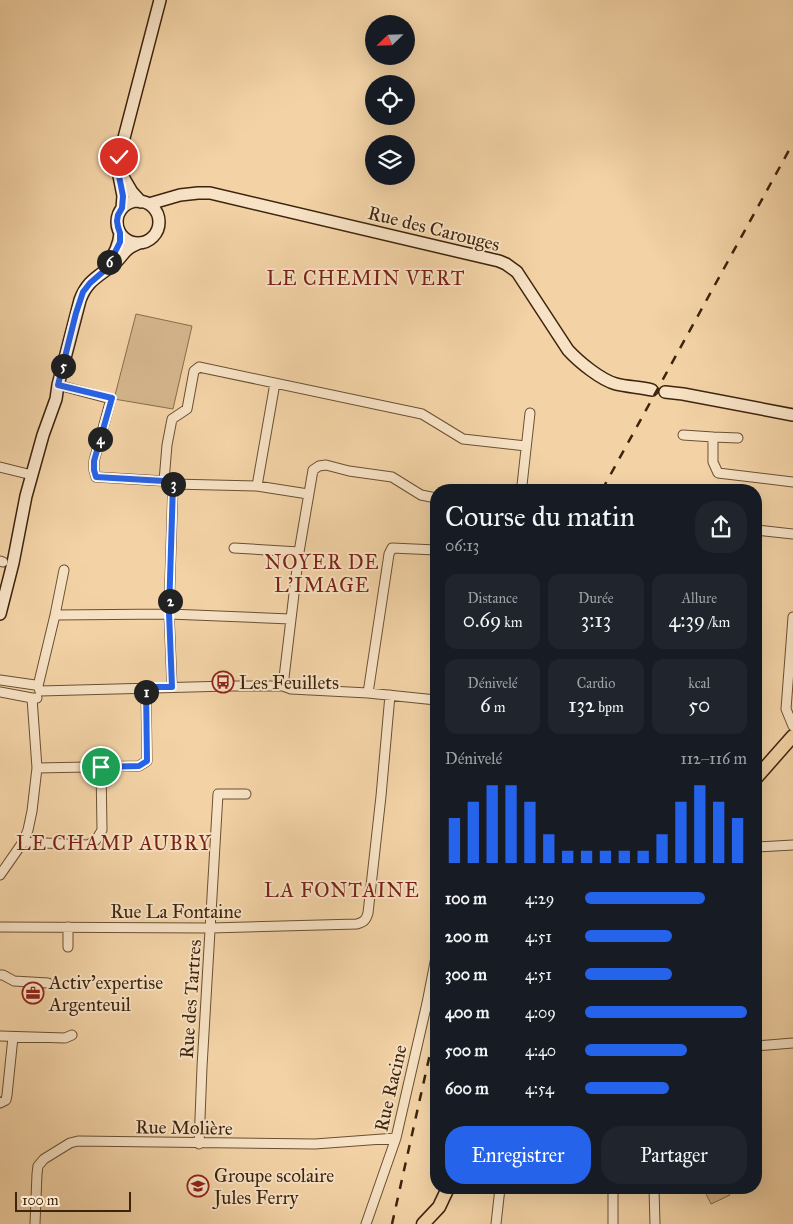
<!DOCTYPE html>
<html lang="fr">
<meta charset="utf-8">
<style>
:root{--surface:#171b24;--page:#20242c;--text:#f1f3f6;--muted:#9ea1a6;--accent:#2563eb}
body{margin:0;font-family:"IM FELL Great Primer",serif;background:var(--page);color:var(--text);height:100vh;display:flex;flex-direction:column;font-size:19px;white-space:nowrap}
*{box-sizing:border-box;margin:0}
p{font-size:16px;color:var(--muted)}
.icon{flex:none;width:28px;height:28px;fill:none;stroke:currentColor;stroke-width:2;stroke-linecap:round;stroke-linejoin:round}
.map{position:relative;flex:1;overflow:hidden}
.sheet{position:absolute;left:430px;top:484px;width:332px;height:710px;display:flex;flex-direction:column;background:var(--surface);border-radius:20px;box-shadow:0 5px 20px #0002}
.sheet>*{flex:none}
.needle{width:32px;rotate:247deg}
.tools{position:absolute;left:365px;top:15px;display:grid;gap:10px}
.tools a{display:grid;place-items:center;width:50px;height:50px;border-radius:50%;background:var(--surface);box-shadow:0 5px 20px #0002;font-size:25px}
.scale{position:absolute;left:15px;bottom:12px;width:116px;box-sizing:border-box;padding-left:5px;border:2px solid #3d240d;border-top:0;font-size:14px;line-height:18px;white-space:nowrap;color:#3d240d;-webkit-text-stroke:4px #f7e2c5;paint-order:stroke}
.pin{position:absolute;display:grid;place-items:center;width:42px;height:42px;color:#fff;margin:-21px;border:2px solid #fff;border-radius:50%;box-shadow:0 1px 5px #0007}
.km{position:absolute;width:25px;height:25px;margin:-12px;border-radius:50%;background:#222;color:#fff;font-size:14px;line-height:25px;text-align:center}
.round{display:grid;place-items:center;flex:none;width:52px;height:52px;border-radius:20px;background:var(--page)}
.head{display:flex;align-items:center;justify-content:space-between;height:85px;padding:0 15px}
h1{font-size:28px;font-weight:600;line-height:38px}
.stats{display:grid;grid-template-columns:repeat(3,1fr);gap:8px;height:85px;padding:5px 15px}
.stats div{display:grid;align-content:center;border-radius:12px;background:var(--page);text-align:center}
.stats b{font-size:21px;font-weight:600}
.stats small{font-size:14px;font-weight:400}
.stats p{font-size:14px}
.chart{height:140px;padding:10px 15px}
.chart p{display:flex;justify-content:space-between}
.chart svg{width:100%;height:90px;margin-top:5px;stroke:var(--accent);stroke-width:6}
.cta{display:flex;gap:10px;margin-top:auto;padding:10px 15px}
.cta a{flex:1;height:58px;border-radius:20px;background:var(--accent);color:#fff;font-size:20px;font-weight:600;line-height:58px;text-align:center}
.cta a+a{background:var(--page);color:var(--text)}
ul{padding:0 15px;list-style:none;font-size:16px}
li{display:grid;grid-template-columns:80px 60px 1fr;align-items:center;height:38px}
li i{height:12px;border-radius:6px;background:var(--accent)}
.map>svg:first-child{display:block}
</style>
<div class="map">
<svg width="793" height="1224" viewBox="0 0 793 1224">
<rect width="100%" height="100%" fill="#f3d3a6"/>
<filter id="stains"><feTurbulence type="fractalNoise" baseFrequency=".004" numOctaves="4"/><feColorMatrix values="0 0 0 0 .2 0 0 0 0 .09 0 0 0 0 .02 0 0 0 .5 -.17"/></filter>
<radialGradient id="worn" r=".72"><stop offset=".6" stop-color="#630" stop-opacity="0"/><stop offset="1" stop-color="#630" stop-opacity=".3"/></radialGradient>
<path fill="#d4b58c" stroke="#886c4c" d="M 136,314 L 192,326 L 173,409 L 114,399 Z
M 703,1188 L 726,1188 L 730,1195 L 711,1204 Z"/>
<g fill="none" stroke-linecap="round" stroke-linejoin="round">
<g stroke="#6a5033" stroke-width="11">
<path id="minor" d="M 58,385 L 111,399 L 94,461 L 94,470 L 96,477 L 164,481 L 173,484 L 257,486 L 308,494
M 683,435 L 713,437 L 713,462 L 718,473 L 793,482
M 713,437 L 738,438
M 0,467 L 32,475
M 164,481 L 167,445 L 172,419 L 187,409 L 194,371 L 199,367 L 422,414 L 463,439 L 526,446
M 257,486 L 275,383
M 520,490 L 522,485 L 530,413
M 756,530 L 793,534
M 234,548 L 299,552
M 0,561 L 3,562
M 55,615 L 169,614 L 290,619
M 793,617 L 786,709 L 793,726
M 0,680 L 35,685 L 38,686 L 40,691
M 38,686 L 55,615 L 64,570
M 283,686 L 299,552 L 313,470 L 319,466 L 326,465 L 349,471 L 392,477 L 421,495 L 436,498
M 172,687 L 169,612 L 173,484
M 40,691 L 229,686 L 283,686 L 291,689 L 368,693 L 436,700
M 0,692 L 32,698 L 37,698
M 368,693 L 389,554 L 392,548 L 436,550
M 37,768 L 139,766 L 147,761 L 146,687
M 23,842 L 88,845 L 96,840 L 102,830 L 101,767
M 756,847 L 793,845
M 0,875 L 23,842 L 28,830 L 32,811 L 37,768 L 32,698
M 0,927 L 211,928 L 357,924 C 364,922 366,920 368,913 L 381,796 L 390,695
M 68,927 L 68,947
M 0,975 L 3,975 L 14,981 L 48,983
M 0,1036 L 65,1038 L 72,1035
M 756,1046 L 793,1043
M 0,1103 L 6,1100 L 7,1095 L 13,1037
M 199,1144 L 202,1067 L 218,794 L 246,794
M 613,1188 L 613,1224
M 654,1188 L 655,1224
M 35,1224 L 37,1174 L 38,1166 L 44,1159 L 70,1143 L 78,1141 L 315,1144 L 396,1138
M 366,1224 L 396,1138 L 427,1003 L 436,957
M 496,1224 L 500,1188"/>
</g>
<g stroke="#3d240d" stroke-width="14">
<path id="secondary" d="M 122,175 L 132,192 L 141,202
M117 222a21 21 0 1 1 42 0a21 21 0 1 1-42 0Z
M 149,204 L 180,195 L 198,193 L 210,193 L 499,261 L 506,264 L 517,272 L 568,350 C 579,362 601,380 616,384 C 628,387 640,387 652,390
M 122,208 L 123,196 L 118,171 L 119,157 L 160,0
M 109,262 C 115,252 119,245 120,233
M 665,392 L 683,394 L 793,415
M 0,614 L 13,563 L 26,496 L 43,435 L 56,399 L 58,385 L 80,300 C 88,279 99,277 115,263 C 120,259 123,253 128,249 C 131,246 135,245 139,243"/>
</g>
<g stroke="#3d240d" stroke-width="15">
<path id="primary" d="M 756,778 L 793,736
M 423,1224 L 439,1207 L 448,1188"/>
</g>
<use href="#minor" stroke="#f7e2c5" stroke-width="9"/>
<use href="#secondary" stroke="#f7e2c5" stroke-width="11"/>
<use href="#primary" stroke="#f3d3a6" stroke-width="12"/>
<path stroke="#3d240d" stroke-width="2.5" stroke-dasharray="9 9" stroke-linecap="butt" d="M 602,490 L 793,143
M 392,1224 L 436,1027"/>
</g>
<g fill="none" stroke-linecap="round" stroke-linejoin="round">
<g stroke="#fff" stroke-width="10">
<path id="route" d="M 101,767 L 139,766 L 147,761 L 146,687 L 172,687 L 169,612 L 173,484 L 164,481 L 96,477 L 94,470 L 94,461 L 112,398 L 58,385 L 76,313 L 83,292 L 90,283 L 105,270 L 114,254 L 120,242 L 120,233 L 118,227 L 117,221 L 118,215 L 122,208 L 123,196 L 118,171 L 119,157"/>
</g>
<use href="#route" stroke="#2563eb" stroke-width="6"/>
</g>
<defs>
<g id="bus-ring" transform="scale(1.125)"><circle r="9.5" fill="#f7e2c5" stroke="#8f2418" stroke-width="1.5"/><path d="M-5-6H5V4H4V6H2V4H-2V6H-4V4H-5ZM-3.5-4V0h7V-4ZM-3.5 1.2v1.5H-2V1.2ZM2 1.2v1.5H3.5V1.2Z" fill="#8f2418"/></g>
<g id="office-ring" transform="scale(1.125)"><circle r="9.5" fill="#f7e2c5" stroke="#8f2418" stroke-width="1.5"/><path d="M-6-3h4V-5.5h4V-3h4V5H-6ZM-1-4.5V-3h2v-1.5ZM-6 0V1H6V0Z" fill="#8f2418"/></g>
<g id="school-ring" transform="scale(1.125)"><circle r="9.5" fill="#f7e2c5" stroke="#8f2418" stroke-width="1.5"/><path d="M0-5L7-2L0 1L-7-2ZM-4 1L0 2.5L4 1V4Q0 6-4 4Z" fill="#8f2418"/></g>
</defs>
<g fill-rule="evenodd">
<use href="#bus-ring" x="223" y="682"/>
<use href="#office-ring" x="33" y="993"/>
<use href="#school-ring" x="198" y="1186"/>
</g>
<g text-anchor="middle" stroke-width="4" stroke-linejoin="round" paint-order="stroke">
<g font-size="19" fill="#3d240d" stroke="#f7e2c5">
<text transform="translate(434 228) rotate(14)" y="7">Rue des Carouges</text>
<text x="176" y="918">Rue La Fontaine</text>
<text transform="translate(190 999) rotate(-86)" y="7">Rue des Tartres</text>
<text transform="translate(390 1088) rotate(-77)" y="7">Rue Racine</text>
<text transform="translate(184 1127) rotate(1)" y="7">Rue Molière</text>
</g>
<g font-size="19" fill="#3d240d" stroke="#f7e2c5" text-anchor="start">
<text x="239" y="689">Les Feuillets</text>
<text x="49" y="989">Activ'expertise<tspan x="49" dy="22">Argenteuil</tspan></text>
<text x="214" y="1182">Groupe scolaire<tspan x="214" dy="22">Jules Ferry</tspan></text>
</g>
<g font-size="20" letter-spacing="1" fill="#7a1f14" stroke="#f7e2c5">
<text x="366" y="285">LE CHEMIN VERT</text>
<text x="322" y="569">NOYER DE<tspan x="322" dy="23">L'IMAGE</tspan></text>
<text x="114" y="850">LE CHAMP AUBRY</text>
<text x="342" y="897">LA FONTAINE</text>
</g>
</g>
<rect width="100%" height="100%" filter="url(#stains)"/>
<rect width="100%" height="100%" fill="url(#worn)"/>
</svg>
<div class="tools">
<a><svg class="needle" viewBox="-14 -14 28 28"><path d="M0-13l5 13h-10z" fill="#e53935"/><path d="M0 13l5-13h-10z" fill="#9ea1a6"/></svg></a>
<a><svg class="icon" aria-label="locate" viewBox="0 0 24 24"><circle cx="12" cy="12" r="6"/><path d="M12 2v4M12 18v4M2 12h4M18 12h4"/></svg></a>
<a><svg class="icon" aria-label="layers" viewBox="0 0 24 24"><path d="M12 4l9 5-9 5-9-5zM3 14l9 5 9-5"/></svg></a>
</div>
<div class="scale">100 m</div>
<div class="pin" style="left:101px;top:767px;background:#1e9e55"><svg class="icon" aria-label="arrive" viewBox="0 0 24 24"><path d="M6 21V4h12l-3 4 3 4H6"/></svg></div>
<div class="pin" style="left:119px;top:157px;background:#d93025"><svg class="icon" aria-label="check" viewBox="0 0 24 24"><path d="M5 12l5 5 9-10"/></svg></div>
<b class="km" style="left:146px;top:692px">1</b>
<b class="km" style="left:170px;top:601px">2</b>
<b class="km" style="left:173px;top:484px">3</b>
<b class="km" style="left:100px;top:439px">4</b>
<b class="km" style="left:63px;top:366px">5</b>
<b class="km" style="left:109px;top:262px">6</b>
<section class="sheet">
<div class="head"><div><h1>Course du matin</h1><p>06:13</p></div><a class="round"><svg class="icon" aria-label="share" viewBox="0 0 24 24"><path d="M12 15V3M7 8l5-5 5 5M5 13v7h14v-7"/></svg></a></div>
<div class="stats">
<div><p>Distance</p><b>0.69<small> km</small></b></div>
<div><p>Durée</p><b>3:13</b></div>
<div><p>Allure</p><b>4:39<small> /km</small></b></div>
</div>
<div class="stats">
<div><p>Dénivelé</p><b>6<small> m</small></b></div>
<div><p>Cardio</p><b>132<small> bpm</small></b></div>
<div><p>kcal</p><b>50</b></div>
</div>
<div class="chart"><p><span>Dénivelé</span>112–116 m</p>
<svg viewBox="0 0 160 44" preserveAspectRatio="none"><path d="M5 44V22M15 44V14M25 44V6M35 44V6M45 44V14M55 44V30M65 44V38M75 44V38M85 44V38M95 44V38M105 44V38M115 44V30M125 44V14M135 44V6M145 44V14M155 44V22"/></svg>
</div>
<ul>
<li><b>100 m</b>4:29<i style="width:74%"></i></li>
<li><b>200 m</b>4:51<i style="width:54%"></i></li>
<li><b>300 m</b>4:51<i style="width:54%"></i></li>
<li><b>400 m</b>4:09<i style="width:100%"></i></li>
<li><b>500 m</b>4:40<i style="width:63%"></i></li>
<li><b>600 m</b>4:54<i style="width:52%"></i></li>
</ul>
<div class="cta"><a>Enregistrer</a><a>Partager</a></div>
</section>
</div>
